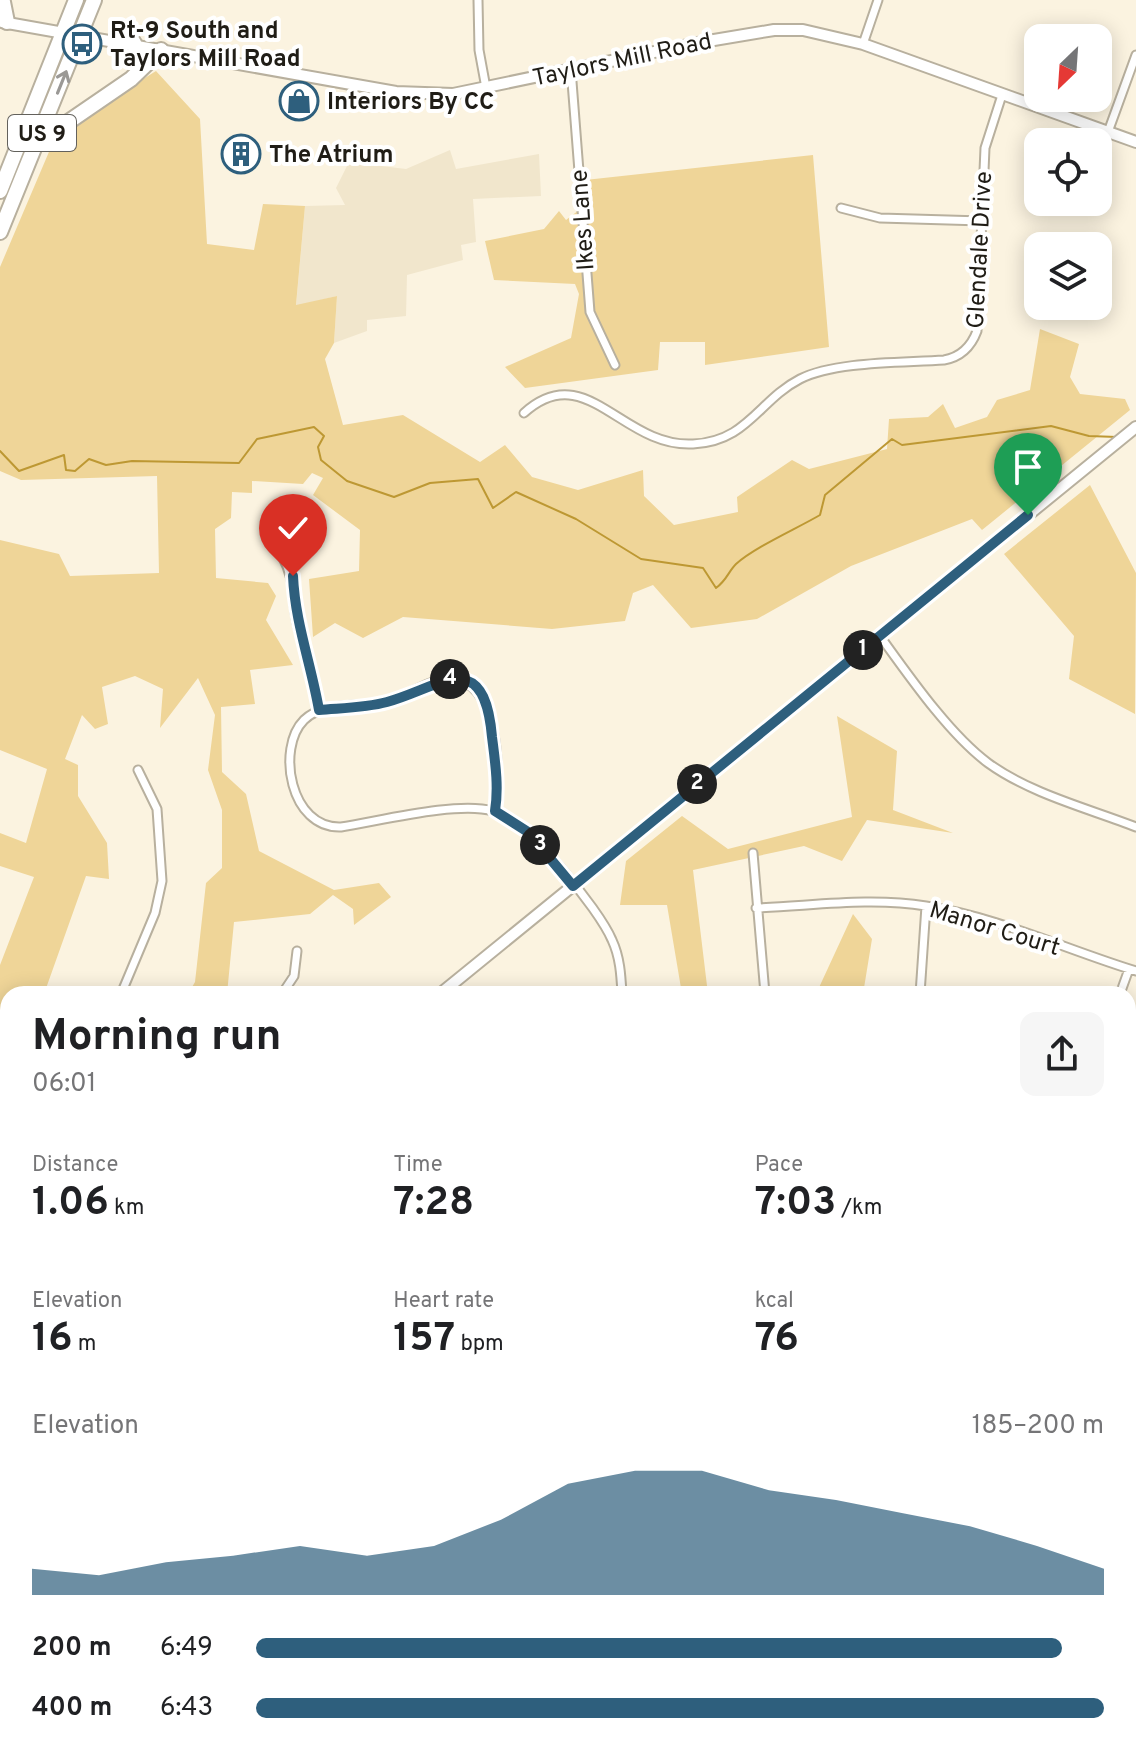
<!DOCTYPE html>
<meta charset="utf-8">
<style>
:root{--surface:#fff;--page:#f6f6f6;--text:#202124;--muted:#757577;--accent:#2e5f7d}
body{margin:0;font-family:Overpass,sans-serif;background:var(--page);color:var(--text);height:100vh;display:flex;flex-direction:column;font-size:30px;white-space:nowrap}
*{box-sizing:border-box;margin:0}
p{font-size:26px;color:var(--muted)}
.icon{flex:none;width:44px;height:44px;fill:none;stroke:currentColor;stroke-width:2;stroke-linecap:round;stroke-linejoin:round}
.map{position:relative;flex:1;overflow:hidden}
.sheet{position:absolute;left:0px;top:986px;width:1136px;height:768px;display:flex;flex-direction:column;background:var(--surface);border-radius:24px 24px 0 0;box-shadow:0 4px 20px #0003}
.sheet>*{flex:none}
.needle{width:52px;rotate:205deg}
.fabs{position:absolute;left:1024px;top:24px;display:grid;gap:16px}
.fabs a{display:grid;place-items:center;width:88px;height:88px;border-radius:16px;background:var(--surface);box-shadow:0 4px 20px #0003;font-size:40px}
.pin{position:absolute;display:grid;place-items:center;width:68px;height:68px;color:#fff;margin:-82px -34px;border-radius:50% 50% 50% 0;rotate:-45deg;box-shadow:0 0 8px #0007}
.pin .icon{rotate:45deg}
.km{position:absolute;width:40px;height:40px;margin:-20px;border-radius:50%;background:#222;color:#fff;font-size:22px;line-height:40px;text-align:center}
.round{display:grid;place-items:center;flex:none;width:84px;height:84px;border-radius:16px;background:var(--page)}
.overview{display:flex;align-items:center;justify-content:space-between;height:136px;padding:0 32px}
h1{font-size:44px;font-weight:700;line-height:60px}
.stats{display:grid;grid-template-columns:repeat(3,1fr);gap:12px;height:136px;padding:8px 32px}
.stats div{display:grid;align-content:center}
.stats b{font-size:40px;font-weight:700}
.stats small{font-size:22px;font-weight:400}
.stats p{font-size:22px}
.chart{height:224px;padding:16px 32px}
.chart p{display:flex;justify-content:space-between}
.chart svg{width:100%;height:144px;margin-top:8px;fill:var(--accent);opacity:.7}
ul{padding:0 32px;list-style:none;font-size:26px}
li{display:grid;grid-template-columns:128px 96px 1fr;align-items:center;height:60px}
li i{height:20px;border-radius:10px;background:var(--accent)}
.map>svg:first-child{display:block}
</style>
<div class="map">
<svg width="1136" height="1754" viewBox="0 0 1136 1754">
<rect width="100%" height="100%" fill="#fbf3e0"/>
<path fill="#f1e6cc" d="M 450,150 L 456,169 L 539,154 L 541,196 L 473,199 L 476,242 L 461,245 L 463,260 L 407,275 L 406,316 L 367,320 L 367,331 L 334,343 L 337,296 L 296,306 L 305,206 L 345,205 L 336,188 L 349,162 L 406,169 Z"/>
<path fill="#efd598" d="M 156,71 L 200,119 L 207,244 L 254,250 L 263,204 L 305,206 L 296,305 L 337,296 L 334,343 L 325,359 L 343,425 L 403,415 L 480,462 L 505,445 L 532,477 L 578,490 L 643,470 L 644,496 L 674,525 L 738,512 L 737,497 L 792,460 L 809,469 L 887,449 L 889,419 L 928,417 L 943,404 L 955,428 L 987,417 L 997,400 L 1030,390 L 1040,329 L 1079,344 L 1070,377 L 1080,394 L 1125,399 L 1130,410 L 982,530 L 972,519 L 851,566 L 757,619 L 691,628 L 653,585 L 633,593 L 625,621 L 552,629 L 403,617 L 363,638 L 335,623 L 313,637 L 309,579 L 359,571 L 360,530 L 313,495 L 323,478 L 312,473 L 303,484 L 252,481 L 252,493 L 232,492 L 231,518 L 215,529 L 216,578 L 268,583 L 276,596 L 266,620 L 293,665 L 250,670 L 255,704 L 221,707 L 222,772 L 246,794 L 259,851 L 334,890 L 379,883 L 391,897 L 354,925 L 353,909 L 333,895 L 310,914 L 234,922 L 227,994 L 188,994 L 195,982 L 206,883 L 222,868 L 222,810 L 208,770 L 215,715 L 198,678 L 160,728 L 163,689 L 135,676 L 102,687 L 108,724 L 95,729 L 82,715 L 65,759 L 78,765 L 78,796 L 107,843 L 109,879 L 86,876 L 44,994 L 8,994 L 8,1095 L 0,1118 L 0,965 L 34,877 L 0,866 L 0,833 L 26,843 L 47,769 L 0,750 L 0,540 L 59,554 L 70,576 L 159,573 L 157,476 L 21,480 L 0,471 L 0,267 L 57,133 Z
M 813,155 L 829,347 L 705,365 L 705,342 L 660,342 L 658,370 L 525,388 L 505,367 L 571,338 L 579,294 L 575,284 L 494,280 L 485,241 L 544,229 L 559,211 L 566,220 L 579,210 L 576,181 Z
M 1090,485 L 1136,573 L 1135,714 L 1069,679 L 1074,636 L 1004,554 Z
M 837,716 L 897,751 L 893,810 L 953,833 L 867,820 L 842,861 L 804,846 L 693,870 L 708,994 L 682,994 L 667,905 L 620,905 L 626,861 L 682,816 L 728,849 L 852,817 Z
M 853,914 L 872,939 L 863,994 L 816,994 Z
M 8,1363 L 8,1592 L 0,1596 L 0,1369 Z
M 210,1746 L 327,1746 L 329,1754 L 213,1754 Z"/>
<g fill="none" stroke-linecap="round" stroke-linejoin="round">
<path stroke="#bd9833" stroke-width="2" d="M 0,451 L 19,471 L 64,455 L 66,470 L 75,471 L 89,459 L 106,465 L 132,461 L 239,463 L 257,439 L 314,427 L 324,436 L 318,447 L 321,460 L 347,481 L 394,497 L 430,483 L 478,479 L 493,508 L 516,492 L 576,519 L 641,559 L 703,568 L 716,588 C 727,580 728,572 736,564 C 755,547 796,529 820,515 L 825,495 L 892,439 L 902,445 L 1051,426 L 1089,436 L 1117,437"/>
<g stroke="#b8b09e" stroke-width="11">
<path id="street" d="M 478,0 L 479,50 L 486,88
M 863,44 L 878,0
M 571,69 L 590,312 L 615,365
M 1108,132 L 1136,55
M 841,208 L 880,218 L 982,221
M 524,413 C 586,357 622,448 693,444 C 747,442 759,400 800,379 C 836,361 903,363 944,360 C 961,357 971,347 977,331 L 985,148 L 1002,95
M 282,556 C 296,581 291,597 297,623 C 304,652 313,680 319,710
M 880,636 C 909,676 949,734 988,763 C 1031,794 1087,808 1136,827
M 495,811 C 501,776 500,676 448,679 C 426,680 407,697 385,702 C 360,708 324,700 304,720 C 276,748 290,829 341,827 C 380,821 457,801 493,811 C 526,819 599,909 612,940 C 620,957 621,975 622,994
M 753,853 L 765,994
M 756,908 C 812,906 870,897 926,906 C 998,917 1067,950 1136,971
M 121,994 L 155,913 L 162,881 L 157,809 L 138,770
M 282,994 L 294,976 L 297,951
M 920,994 L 926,906
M 1120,994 L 1129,969
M 0,1227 L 8,1227
M 1128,1250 L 1136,1254
M 0,1263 L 8,1258
M 0,1307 L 8,1318
M 1128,1712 L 1136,1716
M 404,1746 L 407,1754
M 861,1746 L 862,1754
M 481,1754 L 500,1746"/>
</g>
<g stroke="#b8b09e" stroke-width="14">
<path id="secondary" d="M 2,22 L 396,92 L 453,94 L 702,42 L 774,30 L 803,30 L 863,44 L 1136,142
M 440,994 L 1136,427
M 0,1350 L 8,1344
M 1128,1497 L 1136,1496
M 0,1705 L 8,1702"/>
</g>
<g stroke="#b8b09e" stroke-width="18">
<path id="highway" d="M 3,2 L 7,22
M 134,43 L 140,58 L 140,69
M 42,140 L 131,79 L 161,50
M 0,191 L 76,0
M 0,232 L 94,0"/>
</g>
<use href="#street" stroke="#fff" stroke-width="7"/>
<use href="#secondary" stroke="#fff" stroke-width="10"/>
<use href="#highway" stroke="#fff" stroke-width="14"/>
</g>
<defs><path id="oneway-shaft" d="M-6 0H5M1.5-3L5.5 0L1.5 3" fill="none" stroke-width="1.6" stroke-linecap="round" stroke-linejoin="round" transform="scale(2)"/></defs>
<use stroke="#9b9996" href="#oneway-shaft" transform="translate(62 82) rotate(-68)"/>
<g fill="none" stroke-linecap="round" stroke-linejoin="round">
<g stroke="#fff" stroke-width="16">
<path id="route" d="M 293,576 C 295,622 311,664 319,710 C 341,708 365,708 387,702 C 439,688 484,644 492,737 C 495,761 499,786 495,811 L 528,832 L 573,886 L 1028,515"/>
</g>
<use href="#route" stroke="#2e5f7d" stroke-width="10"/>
</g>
<defs>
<g id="bus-ring" transform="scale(2)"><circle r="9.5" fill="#fff" stroke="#2e5f7d" stroke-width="1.5"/><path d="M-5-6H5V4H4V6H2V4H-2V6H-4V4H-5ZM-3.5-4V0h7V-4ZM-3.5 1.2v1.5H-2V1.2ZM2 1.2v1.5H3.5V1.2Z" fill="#2e5f7d"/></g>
<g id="shop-ring" transform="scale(2)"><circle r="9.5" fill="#fff" stroke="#2e5f7d" stroke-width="1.5"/><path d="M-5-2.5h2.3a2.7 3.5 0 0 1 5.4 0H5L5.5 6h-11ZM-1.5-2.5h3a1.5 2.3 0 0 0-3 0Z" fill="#2e5f7d"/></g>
<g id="building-ring" transform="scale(2)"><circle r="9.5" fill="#fff" stroke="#2e5f7d" stroke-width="1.5"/><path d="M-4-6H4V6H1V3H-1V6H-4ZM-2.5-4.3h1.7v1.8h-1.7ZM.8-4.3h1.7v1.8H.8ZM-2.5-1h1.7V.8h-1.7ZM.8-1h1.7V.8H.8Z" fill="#2e5f7d"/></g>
</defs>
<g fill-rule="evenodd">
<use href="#bus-ring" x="82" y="44"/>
<use href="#shop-ring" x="299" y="101"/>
<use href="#building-ring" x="241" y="154"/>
</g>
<g text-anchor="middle" stroke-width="8" stroke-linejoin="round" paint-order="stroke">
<rect fill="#fff" stroke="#63615c" stroke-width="2" x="8" y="115" width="68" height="36" rx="6"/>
<g font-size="22" font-weight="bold" fill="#201d16">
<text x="42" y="141">US 9</text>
</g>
<g font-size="24" font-weight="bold" fill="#201d16" stroke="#fff" text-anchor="start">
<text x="110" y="38">Rt-9 South and<tspan x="110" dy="28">Taylors Mill Road</tspan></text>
<text x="327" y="109">Interiors By CC</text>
<text x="269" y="162">The Atrium</text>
</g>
<g font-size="24" fill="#201d16" stroke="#fff">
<text transform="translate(622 59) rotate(-12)" y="8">Taylors Mill Road</text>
<text transform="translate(582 220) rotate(-94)" y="8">Ikes Lane</text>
<text transform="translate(979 250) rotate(-87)" y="8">Glendale Drive</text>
<text transform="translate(995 928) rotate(17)" y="8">Manor Court</text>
</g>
</g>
</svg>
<div class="fabs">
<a><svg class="needle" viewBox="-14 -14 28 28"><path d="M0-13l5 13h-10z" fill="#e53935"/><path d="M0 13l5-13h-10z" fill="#757577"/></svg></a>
<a><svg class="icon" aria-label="locate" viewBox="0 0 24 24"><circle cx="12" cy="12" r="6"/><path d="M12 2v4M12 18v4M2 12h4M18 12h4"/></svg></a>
<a><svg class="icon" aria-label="layers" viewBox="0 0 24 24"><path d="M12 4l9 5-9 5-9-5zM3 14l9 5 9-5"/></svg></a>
</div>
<div class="pin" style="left:1028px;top:515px;background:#1e9e55"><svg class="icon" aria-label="arrive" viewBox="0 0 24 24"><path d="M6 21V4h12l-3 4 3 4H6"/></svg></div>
<div class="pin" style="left:293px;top:576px;background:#d93025"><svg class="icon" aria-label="check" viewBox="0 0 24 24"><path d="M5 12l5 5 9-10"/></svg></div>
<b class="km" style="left:863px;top:650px">1</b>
<b class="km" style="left:697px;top:784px">2</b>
<b class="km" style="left:540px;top:845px">3</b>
<b class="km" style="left:450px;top:679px">4</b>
<section class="sheet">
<div class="overview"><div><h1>Morning run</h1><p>06:01</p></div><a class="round"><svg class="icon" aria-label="share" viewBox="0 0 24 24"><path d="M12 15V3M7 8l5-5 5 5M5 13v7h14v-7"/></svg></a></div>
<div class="stats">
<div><p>Distance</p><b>1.06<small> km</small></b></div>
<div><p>Time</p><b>7:28</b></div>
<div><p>Pace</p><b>7:03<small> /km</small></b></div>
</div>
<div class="stats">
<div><p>Elevation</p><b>16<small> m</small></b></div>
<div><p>Heart rate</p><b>157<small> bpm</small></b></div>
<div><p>kcal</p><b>76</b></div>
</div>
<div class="chart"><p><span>Elevation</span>185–200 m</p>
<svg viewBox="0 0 160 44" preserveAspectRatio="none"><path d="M0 44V36L10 38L20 34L30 32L40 29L50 32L60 29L70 21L80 10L90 6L100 6L110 12L120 15L130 19L140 23L150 29L160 36V44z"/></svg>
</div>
<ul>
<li><b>200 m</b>6:49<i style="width:95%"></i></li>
<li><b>400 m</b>6:43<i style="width:100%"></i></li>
</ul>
</section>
</div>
